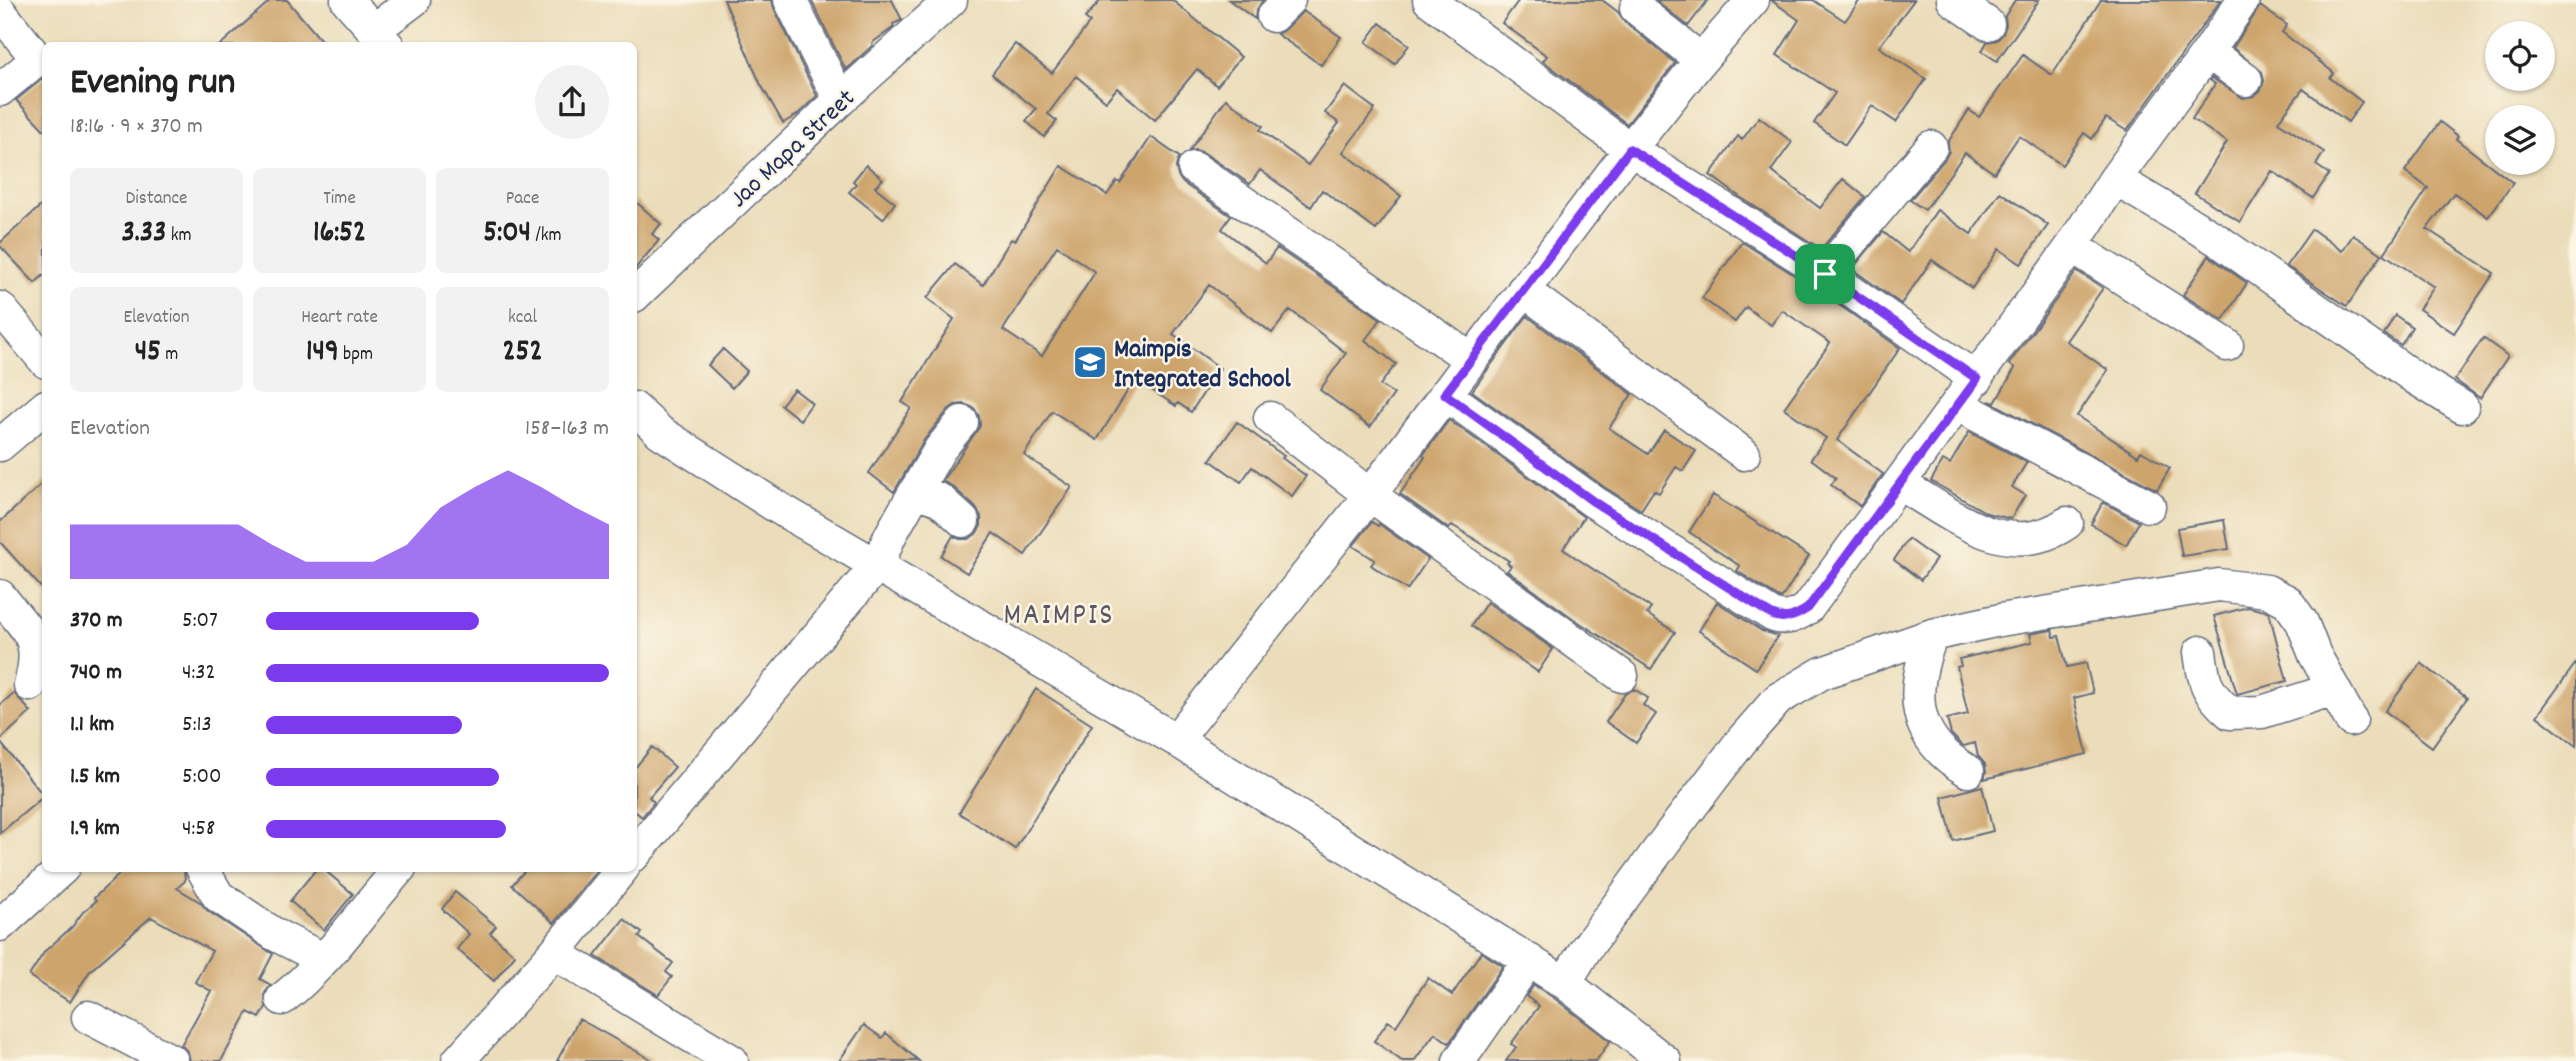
<!DOCTYPE html>
<meta charset="utf-8">
<style>
:root{--surface:#fff;--page:#f2f2f2;--text:#222;--muted:#767676;--accent:#7c3aed}
body{margin:0;font-family:Dekko,sans-serif;background:var(--page);color:var(--text);height:100vh;display:flex;flex-direction:column;font-size:26px;white-space:nowrap}
*{box-sizing:border-box;margin:0}
p{font-size:23px;color:var(--muted)}
.icon{flex:none;width:38px;height:38px;fill:none;stroke:currentColor;stroke-width:2;stroke-linecap:round;stroke-linejoin:round}
.map{position:relative;flex:1;overflow:hidden}
.details{position:absolute;left:42px;top:42px;width:595px;height:830px;display:flex;flex-direction:column;background:var(--surface);border-radius:10px;box-shadow:0 2px 5px #0004}
.details>*{flex:none}
.controls{position:absolute;left:2485px;top:21px;display:grid;gap:14px}
.controls a{display:grid;place-items:center;width:70px;height:70px;border-radius:50%;background:var(--surface);box-shadow:0 2px 5px #0004;font-size:35px}
.pin{position:absolute;display:grid;place-items:center;width:60px;height:60px;color:#fff;margin:-30px;border-radius:14px;box-shadow:0 4px 10px #0006}
.round{display:grid;place-items:center;flex:none;width:74px;height:74px;border-radius:37px;background:var(--page)}
.overview{display:flex;align-items:center;justify-content:space-between;height:119px;padding:0 28px}
h1{font-size:38px;font-weight:800;line-height:52px}
.stats{display:grid;grid-template-columns:repeat(3,1fr);gap:10px;height:119px;padding:7px 28px}
.stats div{display:grid;align-content:center;border-radius:10px;background:var(--page);text-align:center}
.stats b{font-size:30px;font-weight:800}
.stats small{font-size:19px;font-weight:400}
.stats p{font-size:19px}
.chart{height:196px;padding:14px 28px}
.chart p{display:flex;justify-content:space-between}
.chart svg{width:100%;height:126px;margin-top:7px;fill:var(--accent);opacity:.7}
ul{padding:0 28px;list-style:none;font-size:23px}
li{display:grid;grid-template-columns:112px 84px 1fr;align-items:center;height:52px}
li i{height:18px;border-radius:9px;background:var(--accent)}
.map>svg:first-child{display:block}
</style>
<div class="map">
<svg width="2576" height="1061" viewBox="0 0 2576 1061">
<rect width="100%" height="100%" fill="#fcf5e5"/>
<filter id="ink" filterUnits="userSpaceOnUse"><feTurbulence type="fractalNoise" baseFrequency=".0143" numOctaves="2"/><feDisplacementMap in="SourceGraphic" scale="14" xChannelSelector="R" yChannelSelector="G"/><feConvolveMatrix kernelMatrix="1 2 1 2 8 2 1 2 1" color-interpolation-filters="sRGB"/></filter>
<filter id="wash" filterUnits="userSpaceOnUse"><feTurbulence type="fractalNoise" baseFrequency=".00686" numOctaves="4" result="noise"/><feDisplacementMap in="SourceGraphic" scale="28" xChannelSelector="R" yChannelSelector="G"/><feGaussianBlur stdDeviation="1.57" result="paint"/><feColorMatrix in="noise" values="0 0 0 0 0 0 0 0 0 0 0 0 0 0 0 0 0 1.4 0 .05"/><feComposite in="paint" operator="in"/></filter>
<g filter="url(#wash)">
<rect width="100%" height="100%" fill="#ebddba"/>
<g id="blocks">
<path fill="#cda46c" fill-rule="evenodd" d="M 271,0 L 287,0 L 326,46 L 219,46 Z
M 724,0 L 772,0 L 774,8 L 817,96 L 797,115 L 783,123 L 760,83 Z
M 811,0 L 892,0 L 902,20 L 893,24 L 894,27 L 872,43 L 873,45 L 846,70 Z
M 1101,0 L 1172,0 L 1241,57 L 1217,86 L 1197,69 L 1155,120 L 1117,88 L 1106,101 L 1076,76 L 1048,114 L 1057,121 L 1044,137 L 1026,121 L 1036,109 L 992,74 L 1015,44 L 1052,73 L 1090,22 L 1085,18 Z
M 1229,0 L 1263,0 L 1256,11 L 1255,19 Z
M 1519,0 L 1602,0 L 1618,12 L 1625,22 L 1675,63 L 1627,124 L 1543,61 L 1547,56 L 1502,23 Z
M 1655,0 L 1708,0 L 1688,26 Z
M 1771,0 L 1813,0 L 1845,21 L 1860,0 L 1914,0 L 1879,47 L 1926,79 L 1896,122 L 1872,106 L 1845,145 L 1814,123 L 1835,93 L 1777,55 L 1799,20 Z
M 2015,0 L 2039,0 L 1997,61 L 1982,51 L 1987,42 L 1997,40 L 2003,34 L 2006,25 L 2005,16 Z
M 2101,0 L 2221,0 L 2127,131 L 2106,118 L 2092,139 L 2084,133 L 2062,165 L 2019,136 L 1994,173 L 1965,153 L 1925,210 L 1910,200 L 1945,159 L 1949,151 L 1948,142 L 1969,110 L 1979,117 L 2023,55 L 2052,75 Z
M 2260,6 L 2287,25 L 2282,32 L 2334,73 L 2330,78 L 2362,102 L 2348,122 L 2303,89 L 2278,122 L 2324,152 L 2316,165 L 2329,174 L 2313,198 L 2272,171 L 2240,222 L 2195,193 L 2227,142 L 2192,119 L 2215,84 L 2210,80 L 2212,78 L 2243,98 L 2254,96 L 2261,90 L 2264,81 L 2262,72 L 2233,48 Z
M 1303,11 L 1341,37 L 1321,65 L 1277,34 L 1286,29 Z
M 1380,23 L 1409,45 L 1395,64 L 1366,42 Z
M 46,76 L 46,132 L 16,100 Z
M 1345,86 L 1375,109 L 1343,152 L 1401,196 L 1376,230 L 1322,190 L 1311,207 L 1260,170 L 1250,184 L 1204,153 L 1196,150 L 1189,151 L 1226,99 L 1263,126 L 1260,130 L 1308,165 L 1339,123 L 1325,113 Z
M 1759,117 L 1792,142 L 1771,171 L 1820,208 L 1843,179 L 1865,197 L 1821,249 L 1740,197 L 1710,175 L 1738,136 L 1742,140 Z
M 2440,122 L 2458,136 L 2456,139 L 2513,183 L 2488,217 L 2454,193 L 2427,229 L 2494,273 L 2454,333 L 2419,309 L 2434,287 L 2384,254 L 2428,188 L 2405,171 Z
M 1151,137 L 1179,157 L 1176,167 L 1178,176 L 1183,183 L 1231,216 L 1222,229 L 1266,263 L 1277,248 L 1381,319 L 1365,340 L 1396,364 L 1380,385 L 1394,394 L 1370,427 L 1320,390 L 1346,353 L 1290,310 L 1272,333 L 1209,285 L 1173,334 L 1220,368 L 1191,412 L 1178,403 L 1176,406 L 1135,379 L 1097,440 L 1052,411 L 1024,455 L 1072,487 L 1025,555 L 993,533 L 967,573 L 941,556 L 953,536 L 960,539 L 968,539 L 976,534 L 981,526 L 981,516 L 975,507 L 952,486 L 942,481 L 980,426 L 979,416 L 974,408 L 964,404 L 955,405 L 948,410 L 924,440 L 894,492 L 869,473 L 911,408 L 902,402 L 954,319 L 927,298 L 955,264 L 983,285 L 1011,239 L 1015,241 L 1061,166 L 1107,195 L 1117,181 L 1120,183 ZM 1057,246 L 1095,272 L 1042,356 L 1003,330 Z
M 866,165 L 883,179 L 875,187 L 895,203 L 883,219 L 849,192 L 856,184 L 853,181 Z
M 2000,192 L 2048,225 L 2021,264 L 1999,249 L 1972,288 L 1932,260 L 1901,304 L 1852,269 L 1883,232 L 1908,252 L 1937,210 L 1971,234 Z
M 634,200 L 661,224 L 652,234 L 659,240 L 634,270 Z
M 46,201 L 46,273 L 35,283 L 0,246 L 0,243 Z
M 2312,229 L 2342,251 L 2353,235 L 2382,254 L 2347,306 L 2286,266 Z
M 1742,242 L 1815,288 L 1900,348 L 1837,440 L 1883,474 L 1860,506 L 1831,485 L 1836,478 L 1811,459 L 1826,438 L 1784,408 L 1830,343 L 1782,310 L 1771,325 L 1746,307 L 1735,322 L 1702,298 Z
M 2209,256 L 2247,283 L 2223,320 L 2183,295 Z
M 2077,271 L 2103,288 L 2066,341 L 2108,370 L 2077,416 L 2138,456 L 2141,451 L 2170,468 L 2157,490 L 1989,401 L 1995,403 L 2015,368 L 2009,364 Z
M 2395,315 L 2412,327 L 2401,345 L 2384,334 Z
M 1527,316 L 1632,394 L 1609,428 L 1648,454 L 1664,430 L 1696,451 L 1683,471 L 1676,467 L 1659,493 L 1654,490 L 1641,510 L 1604,487 L 1472,391 Z
M 2483,338 L 2508,356 L 2480,398 L 2455,380 Z
M 723,349 L 747,371 L 732,388 L 708,365 Z
M 794,389 L 812,403 L 800,420 L 781,405 Z
M 1449,420 L 1584,517 L 1563,549 L 1651,608 L 1647,614 L 1675,632 L 1651,669 L 1574,619 L 1507,571 L 1511,566 L 1507,563 L 1509,561 L 1452,525 L 1449,529 L 1400,494 L 1425,457 L 1423,455 Z
M 1237,422 L 1284,456 L 1282,458 L 1306,476 L 1292,496 L 1252,467 L 1241,482 L 1210,460 Z
M 1969,432 L 2027,462 L 2012,487 L 2025,495 L 2011,519 L 1987,513 L 1931,481 L 1943,460 L 1950,464 Z
M 46,480 L 46,593 L 0,542 L 0,522 Z
M 1713,495 L 1809,556 L 1781,599 L 1737,571 L 1740,566 L 1689,532 Z
M 2103,502 L 2139,522 L 2126,545 L 2091,524 Z
M 2224,520 L 2229,549 L 2182,556 L 2177,528 Z
M 1372,522 L 1378,526 L 1379,524 L 1428,559 L 1407,590 L 1371,565 L 1375,560 L 1353,546 Z
M 1908,539 L 1936,559 L 1921,580 L 1894,560 Z
M 1487,602 L 1553,649 L 1538,672 L 1471,626 Z
M 1717,602 L 1762,631 L 1778,636 L 1756,669 L 1699,631 Z
M 2248,607 L 2269,612 L 2287,681 L 2237,694 L 2214,616 Z
M 2052,630 L 2054,637 L 2059,636 L 2067,667 L 2086,663 L 2093,693 L 2074,698 L 2087,754 L 1984,779 L 1986,772 L 1985,764 L 1978,756 L 1975,743 L 1964,746 L 1961,744 L 1951,734 L 1947,719 L 1968,714 L 1957,667 L 1961,666 L 1959,659 L 2032,642 L 2030,634 Z
M 2421,663 L 2467,698 L 2432,747 L 2385,711 Z
M 2576,663 L 2576,746 L 2537,716 Z
M 1036,689 L 1092,725 L 1015,849 L 959,813 Z
M 1634,689 L 1648,698 L 1643,705 L 1656,714 L 1636,743 L 1606,722 L 1625,694 Z
M 14,693 L 31,712 L 0,740 L 0,705 Z
M 0,742 L 44,796 L 0,833 Z
M 652,747 L 675,767 L 649,797 L 654,802 L 642,817 L 636,812 L 634,814 L 634,769 Z
M 1982,786 L 1993,831 L 1953,841 L 1942,797 Z
M 126,868 L 184,868 L 185,881 L 177,888 L 200,902 L 208,911 L 273,954 L 260,979 L 271,985 L 265,993 L 266,1007 L 260,1018 L 248,1012 L 221,1061 L 190,1061 L 188,1052 L 181,1045 L 211,991 L 195,982 L 212,951 L 151,917 L 90,971 L 70,1002 L 29,976 L 45,951 L 72,927 L 83,912 L 96,901 L 94,898 Z
M 317,868 L 322,868 L 353,894 L 324,930 L 290,901 Z
M 527,868 L 599,868 L 554,923 L 512,885 Z
M 455,892 L 496,926 L 490,933 L 515,955 L 494,981 L 457,949 L 469,934 L 442,909 Z
M 624,919 L 642,933 L 639,937 L 673,963 L 666,972 L 672,977 L 658,995 L 595,956 Z
M 1481,952 L 1503,966 L 1449,1043 L 1435,1033 L 1414,1061 L 1402,1061 L 1374,1041 L 1388,1021 L 1396,1026 L 1428,978 L 1452,995 Z
M 1534,985 L 1554,998 L 1610,1041 L 1596,1061 L 1506,1061 L 1516,1047 L 1511,1044 L 1539,1006 L 1526,996 Z
M 579,1019 L 654,1061 L 557,1061 Z
M 864,1025 L 882,1038 L 886,1033 L 919,1061 L 839,1061 Z"/>
</g>
</g>
<g filter="url(#ink)">
<use href="#blocks" fill-opacity="0" stroke="#646c7e" stroke-width="2"/>
<g fill="none" stroke-linecap="round" stroke-linejoin="round">
<g stroke="#646c7e" stroke-width="35">
<path id="minor" d="M 347,0 L 388,46
M 790,0 L 840,100
M 1429,0 L 1630,149 L 1825,273 L 1977,379
M 1953,0 L 1988,24
M 1636,8 L 1701,60
M 0,12 L 31,51 L 34,62 L 0,90
M 1273,16 L 1289,0
M 374,30 L 414,0
M 2208,52 L 2246,80
M 1194,168 L 1472,360
M 2115,179 L 2216,239 L 2415,378 L 2462,407
M 2072,246 L 2227,345
M 1825,273 L 1931,147
M 1523,290 L 1744,454
M 634,296 L 840,100 L 951,0
M 0,308 L 46,362
M 1445,394 L 1594,502 L 1772,615 C 1786,621 1796,616 1808,608 L 2072,246 L 2115,179 L 2208,52 L 2243,0
M 1958,405 L 2149,506
M 634,408 L 660,432 L 777,507 L 1176,740 L 1565,983 L 1665,1061
M 1270,418 L 1370,495 L 1622,676
M 0,445 L 46,406
M 1900,484 C 1952,514 2007,564 2067,523
M 916,490 L 940,449 L 962,422
M 0,596 C 28,632 43,637 30,685
M 1932,635 C 1909,692 1911,738 1968,771
M 2200,652 C 2204,683 2206,692 2230,713 L 2262,712 L 2334,689
M 1176,740 L 1370,495 L 1630,149 L 1701,60 L 1753,0
M 634,855 L 878,564 L 890,536 L 916,490 L 940,500 L 963,521
M 202,868 L 218,896 L 274,934 L 323,959
M 0,925 L 63,868
M 554,953 L 732,1061
M 1565,983 L 1585,950 L 1671,833 L 1742,740 L 1778,699 L 1822,673 L 1932,635 L 2000,620 L 2219,585 L 2267,591 L 2287,601 L 2302,622 L 2315,655 L 2351,720
M 282,999 C 328,963 362,911 400,868
M 88,1017 L 172,1061
M 458,1061 L 554,953 L 623,868
M 1459,1061 L 1529,960"/>
</g>
<use href="#minor" stroke="#fff" stroke-width="32"/>
</g>
</g>
<g fill="none" stroke-linecap="round" stroke-linejoin="round" filter="url(#ink)">
<g stroke="#fff" stroke-width="14">
<path id="route" d="M 1630,149 L 1825,274 L 1977,379 L 1808,608 C 1796,616 1786,621 1772,615 L 1594,502 L 1445,394 Z"/>
</g>
<use href="#route" stroke="#7c3aed" stroke-width="9"/>
</g>
<defs>
<g id="school-square" transform="scale(1.75)"><rect x="-9" y="-9" width="18" height="18" rx="4" fill="#1f6fb2" stroke="#fcf5e5"/><path d="M0-5L7-2L0 1L-7-2ZM-4 1L0 2.5L4 1V4Q0 6-4 4Z" fill="#fff"/></g>
</defs>
<g fill-rule="evenodd">
<use href="#school-square" x="1090" y="362"/>
</g>
<g text-anchor="middle" stroke-width="5" stroke-linejoin="round" paint-order="stroke">
<g font-size="26" fill="#1b2f5e" stroke="#fcf5e5">
<text transform="translate(791 147) rotate(-43)" y="9">Jao Mapa Street</text>
</g>
<g font-size="26" font-weight="bold" fill="#1b2f5e" stroke="#fcf5e5" text-anchor="start">
<text x="1114" y="356">Maimpis<tspan x="1114" dy="30">Integrated School</tspan></text>
</g>
<g font-size="30" letter-spacing="2" fill="#595863" stroke="#fcf5e5">
<text x="1059" y="623">MAIMPIS</text>
</g>
</g>
</svg>
<div class="controls">
<a><svg class="icon" aria-label="locate" viewBox="0 0 24 24"><circle cx="12" cy="12" r="6"/><path d="M12 2v4M12 18v4M2 12h4M18 12h4"/></svg></a>
<a><svg class="icon" aria-label="layers" viewBox="0 0 24 24"><path d="M12 4l9 5-9 5-9-5zM3 14l9 5 9-5"/></svg></a>
</div>
<div class="pin" style="left:1825px;top:274px;background:#1e9e55"><svg class="icon" aria-label="arrive" viewBox="0 0 24 24"><path d="M6 21V4h12l-3 4 3 4H6"/></svg></div>
<section class="details">
<div class="overview"><div><h1>Evening run</h1><p>18:16 · 9 × 370 m</p></div><a class="round"><svg class="icon" aria-label="share" viewBox="0 0 24 24"><path d="M12 15V3M7 8l5-5 5 5M5 13v7h14v-7"/></svg></a></div>
<div class="stats">
<div><p>Distance</p><b>3.33<small> km</small></b></div>
<div><p>Time</p><b>16:52</b></div>
<div><p>Pace</p><b>5:04<small> /km</small></b></div>
</div>
<div class="stats">
<div><p>Elevation</p><b>45<small> m</small></b></div>
<div><p>Heart rate</p><b>149<small> bpm</small></b></div>
<div><p>kcal</p><b>252</b></div>
</div>
<div class="chart"><p><span>Elevation</span>158–163 m</p>
<svg viewBox="0 0 160 44" preserveAspectRatio="none"><path d="M0 44V25L10 25L20 25L30 25L40 25L50 25L60 32L70 38L80 38L90 38L100 32L110 19L120 12L130 6L140 12L150 19L160 25V44z"/></svg>
</div>
<ul>
<li><b>370 m</b>5:07<i style="width:62%"></i></li>
<li><b>740 m</b>4:32<i style="width:100%"></i></li>
<li><b>1.1 km</b>5:13<i style="width:57%"></i></li>
<li><b>1.5 km</b>5:00<i style="width:68%"></i></li>
<li><b>1.9 km</b>4:58<i style="width:70%"></i></li>
</ul>
</section>
</div>
